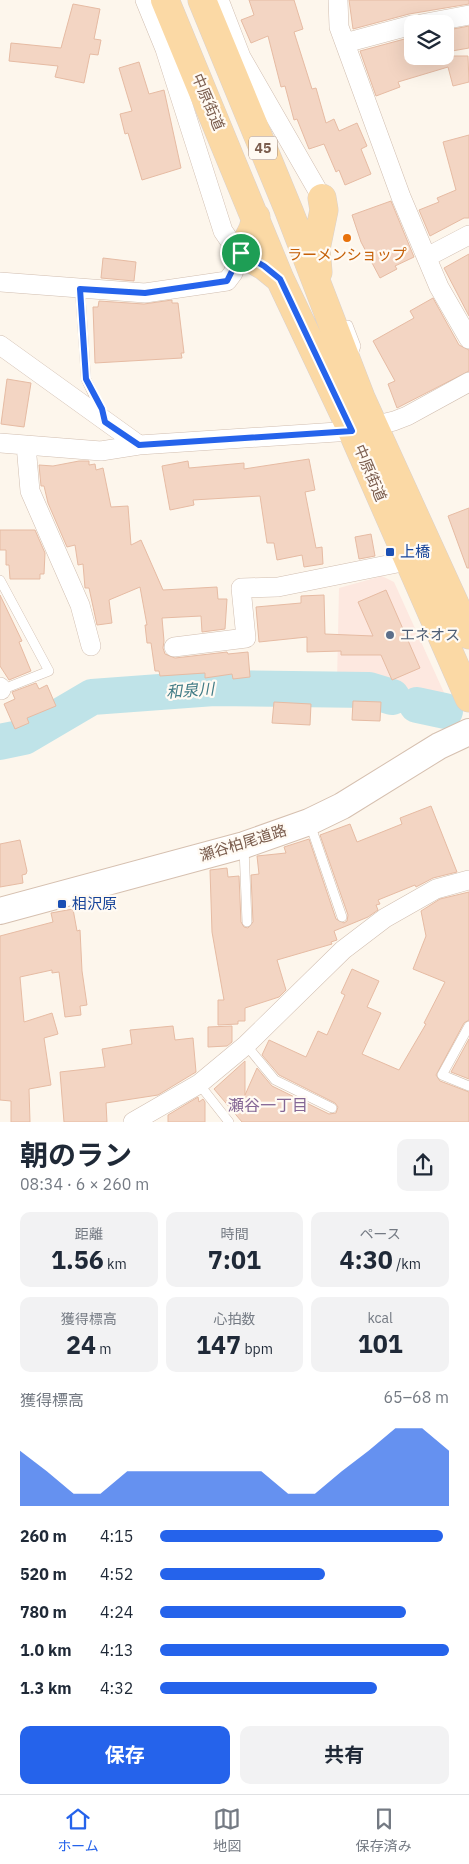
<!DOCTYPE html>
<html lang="ja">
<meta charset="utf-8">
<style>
:root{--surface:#fff;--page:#f2f2f3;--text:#1f2937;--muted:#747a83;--line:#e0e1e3;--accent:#2563eb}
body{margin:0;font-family:"IBM Plex Sans","Noto Sans JP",sans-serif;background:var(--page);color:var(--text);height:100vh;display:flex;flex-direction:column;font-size:19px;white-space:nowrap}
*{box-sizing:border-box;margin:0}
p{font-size:16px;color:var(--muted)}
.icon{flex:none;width:28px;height:28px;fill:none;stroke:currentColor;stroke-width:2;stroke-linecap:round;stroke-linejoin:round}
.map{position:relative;height:1122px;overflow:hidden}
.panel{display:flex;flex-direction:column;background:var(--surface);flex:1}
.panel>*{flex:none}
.controls{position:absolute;left:404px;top:15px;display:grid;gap:10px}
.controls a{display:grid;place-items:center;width:50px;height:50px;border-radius:10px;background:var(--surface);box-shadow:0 5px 20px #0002;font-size:25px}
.pin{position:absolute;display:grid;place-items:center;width:42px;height:42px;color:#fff;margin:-21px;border:2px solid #fff;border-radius:50%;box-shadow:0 1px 5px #0007}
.round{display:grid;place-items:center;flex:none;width:52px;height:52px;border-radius:10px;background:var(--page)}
.overview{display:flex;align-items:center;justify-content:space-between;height:85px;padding:0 20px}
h1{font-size:28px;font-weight:700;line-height:38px}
.stats{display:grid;grid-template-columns:repeat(3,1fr);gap:8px;height:85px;padding:5px 20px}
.stats div{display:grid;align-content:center;border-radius:10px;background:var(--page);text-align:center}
.stats b{font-size:25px;font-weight:700}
.stats small{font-size:14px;font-weight:400}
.stats p{font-size:14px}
.chart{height:140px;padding:10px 20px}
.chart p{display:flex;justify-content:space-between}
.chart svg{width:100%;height:90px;margin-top:5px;fill:var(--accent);opacity:.7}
.primary-button{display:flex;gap:10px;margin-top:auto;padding:10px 20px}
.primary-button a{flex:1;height:58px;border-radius:10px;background:var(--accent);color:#fff;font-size:20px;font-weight:700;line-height:58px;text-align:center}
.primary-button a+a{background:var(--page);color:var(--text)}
ul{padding:0 20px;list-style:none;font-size:16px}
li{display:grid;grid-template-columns:80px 60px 1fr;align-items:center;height:38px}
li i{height:12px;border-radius:6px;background:var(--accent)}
.tabs{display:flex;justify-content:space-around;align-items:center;height:70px;border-top:1px solid var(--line);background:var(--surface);font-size:14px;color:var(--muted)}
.tabs a{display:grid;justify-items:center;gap:2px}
.tabs .active{color:var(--accent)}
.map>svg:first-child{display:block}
</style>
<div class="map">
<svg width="469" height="1122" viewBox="0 0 469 1122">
<rect width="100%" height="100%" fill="#fdf6ec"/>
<path fill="#fde8e0" d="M 382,576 L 394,582 L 455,717 L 389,702 L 395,690 L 367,683 L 337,682 L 339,588 Z"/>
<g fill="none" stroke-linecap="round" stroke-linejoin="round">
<path stroke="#bfe3e8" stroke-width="36" d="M 417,705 L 445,711
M 0,742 L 24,737 L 92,697 L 214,688 L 369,690 L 392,697"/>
</g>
<path fill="#f3d5c3" stroke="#e6bba3" d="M 249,0 L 294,0 L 303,29 L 294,32 L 312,89 L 316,88 L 326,123 L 334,119 L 339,131 L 357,123 L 367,146 L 361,149 L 371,174 L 345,185 L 339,170 L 336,172 L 324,144 L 309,149 L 297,119 L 294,120 L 285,86 L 281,87 L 268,36 L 251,43 L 241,20 L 254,15 Z
M 349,0 L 469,0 L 469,4 L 409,14 L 353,29 Z
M 73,4 L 100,9 L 94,39 L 101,40 L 98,55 L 90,54 L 84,83 L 55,77 L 58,66 L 9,61 L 11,43 L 61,48 Z
M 469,26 L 469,48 L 452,51 L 448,30 Z
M 412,37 L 412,56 L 468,56 L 469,82 L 453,86 L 448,67 L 398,82 L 400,87 L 376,96 L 360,51 Z
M 139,62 L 149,94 L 164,90 L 181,168 L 142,180 L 128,133 L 125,134 L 120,114 L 132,111 L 119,68 Z
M 469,135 L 469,218 L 464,218 L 430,236 L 419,210 L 439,202 L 437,198 L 456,190 L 443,142 Z
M 391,201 L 414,257 L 395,266 L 397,269 L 380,278 L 361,242 L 352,215 Z
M 469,254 L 469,316 L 444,268 Z
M 103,258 L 136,262 L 134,281 L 101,278 Z
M 433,298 L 459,345 L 469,350 L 469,371 L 397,408 L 388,384 L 395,381 L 373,341 L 414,318 L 410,311 Z
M 172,300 L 172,303 L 178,303 L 184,353 L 181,353 L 182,358 L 95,363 L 93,307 L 98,307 L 99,301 L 144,304 Z
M 7,379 L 31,383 L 24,427 L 1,424 Z
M 309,459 L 315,490 L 305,492 L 316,548 L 322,547 L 323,564 L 304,567 L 302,555 L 277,560 L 274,543 L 267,543 L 260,496 L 193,500 L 194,505 L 170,510 L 162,466 L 188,461 L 189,468 L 244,463 L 244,469 Z
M 79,461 L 89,461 L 89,465 L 95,464 L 96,470 L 103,468 L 111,507 L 128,506 L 131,545 L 141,540 L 163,590 L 217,587 L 218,599 L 227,599 L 225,629 L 202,632 L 201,616 L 162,618 L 164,641 L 163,648 L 165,654 L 175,658 L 227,652 L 228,654 L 248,652 L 250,677 L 233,679 L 232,674 L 205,678 L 205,673 L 160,676 L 159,671 L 155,671 L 151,643 L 147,643 L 145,625 L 147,625 L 140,587 L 109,600 L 112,623 L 97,625 L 89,588 L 85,588 L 83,564 L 78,565 L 75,545 L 67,547 L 48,503 L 44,486 L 41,486 L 39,465 L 53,466 Z
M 469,508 L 469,568 L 467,568 L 448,516 Z
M 0,530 L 35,530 L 45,553 L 44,574 L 40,574 L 40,579 L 10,579 L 9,565 L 6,565 L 6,550 L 0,550 Z
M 371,534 L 375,556 L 359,559 L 355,537 Z
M 386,590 L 420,668 L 392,680 L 381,655 L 341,655 L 341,651 L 307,652 L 307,637 L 259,642 L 256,607 L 301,603 L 301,596 L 324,595 L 325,634 L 373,636 L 358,602 Z
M 0,595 L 22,641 L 19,642 L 31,671 L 9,680 L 0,666 Z
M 36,683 L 39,689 L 47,685 L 56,706 L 27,718 L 29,723 L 15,729 L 4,704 L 15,699 L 12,692 Z
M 353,701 L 381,702 L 380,721 L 352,720 Z
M 274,702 L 311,704 L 310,725 L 272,723 Z
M 431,806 L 457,872 L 433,878 L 416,887 L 415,885 L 378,900 L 380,904 L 376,905 L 378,910 L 368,917 L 334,931 L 337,940 L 331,942 L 332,944 L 277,960 L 286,990 L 279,997 L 245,1008 L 245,1021 L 238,1021 L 238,1024 L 218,1025 L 218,1000 L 224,1000 L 212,932 L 210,870 L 227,868 L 228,877 L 239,876 L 241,922 L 244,927 L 248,928 L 253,922 L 251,875 L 259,874 L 257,856 L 286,853 L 284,847 L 309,839 L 336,919 L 344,923 L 347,921 L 348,915 L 320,835 L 350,824 L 357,842 L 402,824 L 400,818 Z
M 20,840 L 27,871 L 26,874 L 22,875 L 23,883 L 0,887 L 0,844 Z
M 469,892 L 469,1020 L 464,1023 L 436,1075 L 440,1081 L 469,1092 L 469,1122 L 242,1122 L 214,1089 L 245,1061 L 245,1095 L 257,1068 L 272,1086 L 329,1114 L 336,1113 L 338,1107 L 335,1103 L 279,1075 L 262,1055 L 269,1040 L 306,1057 L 318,1031 L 327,1035 L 345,995 L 341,993 L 352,969 L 379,981 L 367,1007 L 381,1013 L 362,1054 L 399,1070 L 426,1024 L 424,1023 L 445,982 L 413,969 L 426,936 L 421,911 L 440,899 Z
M 73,909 L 77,931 L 80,930 L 82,971 L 87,1005 L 80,1006 L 81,1015 L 65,1017 L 59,972 L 52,973 L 52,970 L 20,977 L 24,1022 L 52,1013 L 58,1034 L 44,1038 L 51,1085 L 29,1089 L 30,1122 L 11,1122 L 11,1101 L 0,1100 L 0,936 L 53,922 L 51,913 Z
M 173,1026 L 175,1040 L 193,1038 L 196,1072 L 158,1095 L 106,1103 L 107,1122 L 64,1122 L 60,1072 L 105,1067 L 102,1049 L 132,1044 L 130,1030 Z
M 232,1026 L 232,1042 L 227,1046 L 208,1047 L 208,1027 Z
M 469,1039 L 469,1079 L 451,1072 Z
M 198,1097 L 199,1102 L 203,1099 L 205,1102 L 205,1122 L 168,1122 L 168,1115 Z"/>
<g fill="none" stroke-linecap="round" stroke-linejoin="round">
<g stroke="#d1beb0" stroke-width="10">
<path id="service" d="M 80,289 L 86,379 L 103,415
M 348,325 L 356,346 L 352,357
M 0,580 L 49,671 L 1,690
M 310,824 L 342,917
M 244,848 L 247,922
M 469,1026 L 442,1075 L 469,1086
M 246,1045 L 275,1080 L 332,1108
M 199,1084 L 229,1122"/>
</g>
<g stroke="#d1beb0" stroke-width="20">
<path id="minor" d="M 219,0 L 241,57 L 322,198
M 338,0 L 339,27 L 401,197 L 439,287 L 469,339
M 421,24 L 469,15
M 345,43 L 412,25
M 427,257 L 469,235
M 0,282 L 145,293 L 227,281 L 233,273 L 241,253 L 234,247 L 223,231 L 165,49 L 145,0
M 0,345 L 139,445
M 0,443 L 101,451 L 139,445 L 352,431 L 394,421 L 407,416 L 469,382
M 26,445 L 30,491 L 80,605 L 91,646
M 174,647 L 246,638 L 241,588 L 278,587 L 407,561
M 0,687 L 1,690
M 133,1122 L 199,1084 L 246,1045 L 343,950 L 385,918 L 436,889 L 469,880"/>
</g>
<g stroke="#d6c0b0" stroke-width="28">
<path id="secondary" d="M 0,911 L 244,845 L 309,822 L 342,806 L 439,746 L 469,732"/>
</g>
<g stroke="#dad1cd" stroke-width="29">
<path id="primary" d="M 165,0 L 280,279 L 352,431 L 469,698
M 202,0 L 289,211 L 361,398 L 469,635
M 256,217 L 253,229 L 241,253 L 264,266 L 280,279
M 318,272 L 316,249 L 324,210 L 322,198"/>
</g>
<use href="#service" stroke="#fff" stroke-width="9"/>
<use href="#minor" stroke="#fff" stroke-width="19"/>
<use href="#secondary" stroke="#fff" stroke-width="26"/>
<use href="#primary" stroke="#fbd9a5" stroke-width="28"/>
</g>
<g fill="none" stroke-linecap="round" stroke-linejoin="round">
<g stroke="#fff" stroke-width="10">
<path id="route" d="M 241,253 L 264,266 L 280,279 L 352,431 L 139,445 L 105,422 L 102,409 L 86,379 L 80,289 L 145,293 L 227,281 Z"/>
</g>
<use href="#route" stroke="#2563eb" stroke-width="6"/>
</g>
<circle fill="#e8710a" stroke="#fffaf3" stroke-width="2" cx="347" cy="238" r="5"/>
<g fill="#1a4fb4" stroke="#fffaf3" stroke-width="2">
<rect x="385" y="547" width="10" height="10" rx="2.5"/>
<rect x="57" y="899" width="10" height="10" rx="2.5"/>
</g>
<circle fill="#5c6f8a" stroke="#fffaf3" stroke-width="2" cx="390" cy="635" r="5"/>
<g text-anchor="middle" stroke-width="4.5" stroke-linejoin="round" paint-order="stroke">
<rect fill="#fffaf3" stroke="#a28b7f" stroke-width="1" x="249" y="136.5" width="28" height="23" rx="4"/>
<g font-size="14" font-weight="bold" fill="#7a5c4d">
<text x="263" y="153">45</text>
</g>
<g font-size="15" fill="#7a5c4d" stroke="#fffaf3">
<text transform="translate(208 102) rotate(67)" y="5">中原街道</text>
<text transform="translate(370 473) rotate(67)" y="5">中原街道</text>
<text transform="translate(243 843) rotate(-17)" y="5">瀬谷柏尾道路</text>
</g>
<g font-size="15" fill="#c56008" stroke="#fffaf3">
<text x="347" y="260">ラーメンショップ</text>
</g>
<g font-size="15" fill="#164399" stroke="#fffaf3" text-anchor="start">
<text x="400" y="557">上橋</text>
<text x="72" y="909">相沢原</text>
</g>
<g font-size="15" fill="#4e5e75" stroke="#fffaf3" text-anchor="start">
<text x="400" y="640">エネオス</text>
</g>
<g font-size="16" font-style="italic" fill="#437c86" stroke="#fffaf3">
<text transform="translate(190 690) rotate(-4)" y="6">和泉川</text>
</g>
<g font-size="16" fill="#846695" stroke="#fffaf3">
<text x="268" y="1111">瀬谷一丁目</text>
</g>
</g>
</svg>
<div class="controls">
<a><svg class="icon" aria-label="layers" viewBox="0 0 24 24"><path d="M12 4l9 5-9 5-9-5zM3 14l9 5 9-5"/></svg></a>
</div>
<div class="pin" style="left:241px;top:253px;background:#1e9e55"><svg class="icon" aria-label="arrive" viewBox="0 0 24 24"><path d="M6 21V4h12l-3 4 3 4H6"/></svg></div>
</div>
<section class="panel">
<div class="overview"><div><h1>朝のラン</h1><p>08:34 · 6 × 260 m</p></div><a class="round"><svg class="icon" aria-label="share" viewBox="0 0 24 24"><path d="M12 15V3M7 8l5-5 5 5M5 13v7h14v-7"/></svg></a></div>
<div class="stats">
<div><p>距離</p><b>1.56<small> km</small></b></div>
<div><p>時間</p><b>7:01</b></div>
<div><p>ペース</p><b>4:30<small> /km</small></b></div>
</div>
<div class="stats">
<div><p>獲得標高</p><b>24<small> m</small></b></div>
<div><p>心拍数</p><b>147<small> bpm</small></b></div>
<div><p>kcal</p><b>101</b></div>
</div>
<div class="chart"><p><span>獲得標高</span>65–68 m</p>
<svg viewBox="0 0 160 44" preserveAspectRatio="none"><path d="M0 44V17L10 27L20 38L30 38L40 27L50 27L60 27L70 27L80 27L90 27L100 38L110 38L120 27L130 17L140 6L150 6L160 17V44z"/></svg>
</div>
<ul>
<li><b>260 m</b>4:15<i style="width:98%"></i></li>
<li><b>520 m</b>4:52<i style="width:57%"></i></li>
<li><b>780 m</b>4:24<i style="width:85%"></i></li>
<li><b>1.0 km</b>4:13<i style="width:100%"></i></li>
<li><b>1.3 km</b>4:32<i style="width:75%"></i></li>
</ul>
<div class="primary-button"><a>保存</a><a>共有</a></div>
</section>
<nav class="tabs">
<a class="active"><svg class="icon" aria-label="home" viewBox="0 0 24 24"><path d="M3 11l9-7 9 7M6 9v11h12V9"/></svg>ホーム</a>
<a><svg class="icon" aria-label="map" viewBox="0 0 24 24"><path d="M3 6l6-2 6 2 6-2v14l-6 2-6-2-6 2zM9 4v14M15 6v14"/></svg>地図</a>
<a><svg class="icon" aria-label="saved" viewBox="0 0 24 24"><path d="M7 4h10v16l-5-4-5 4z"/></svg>保存済み</a>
</nav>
